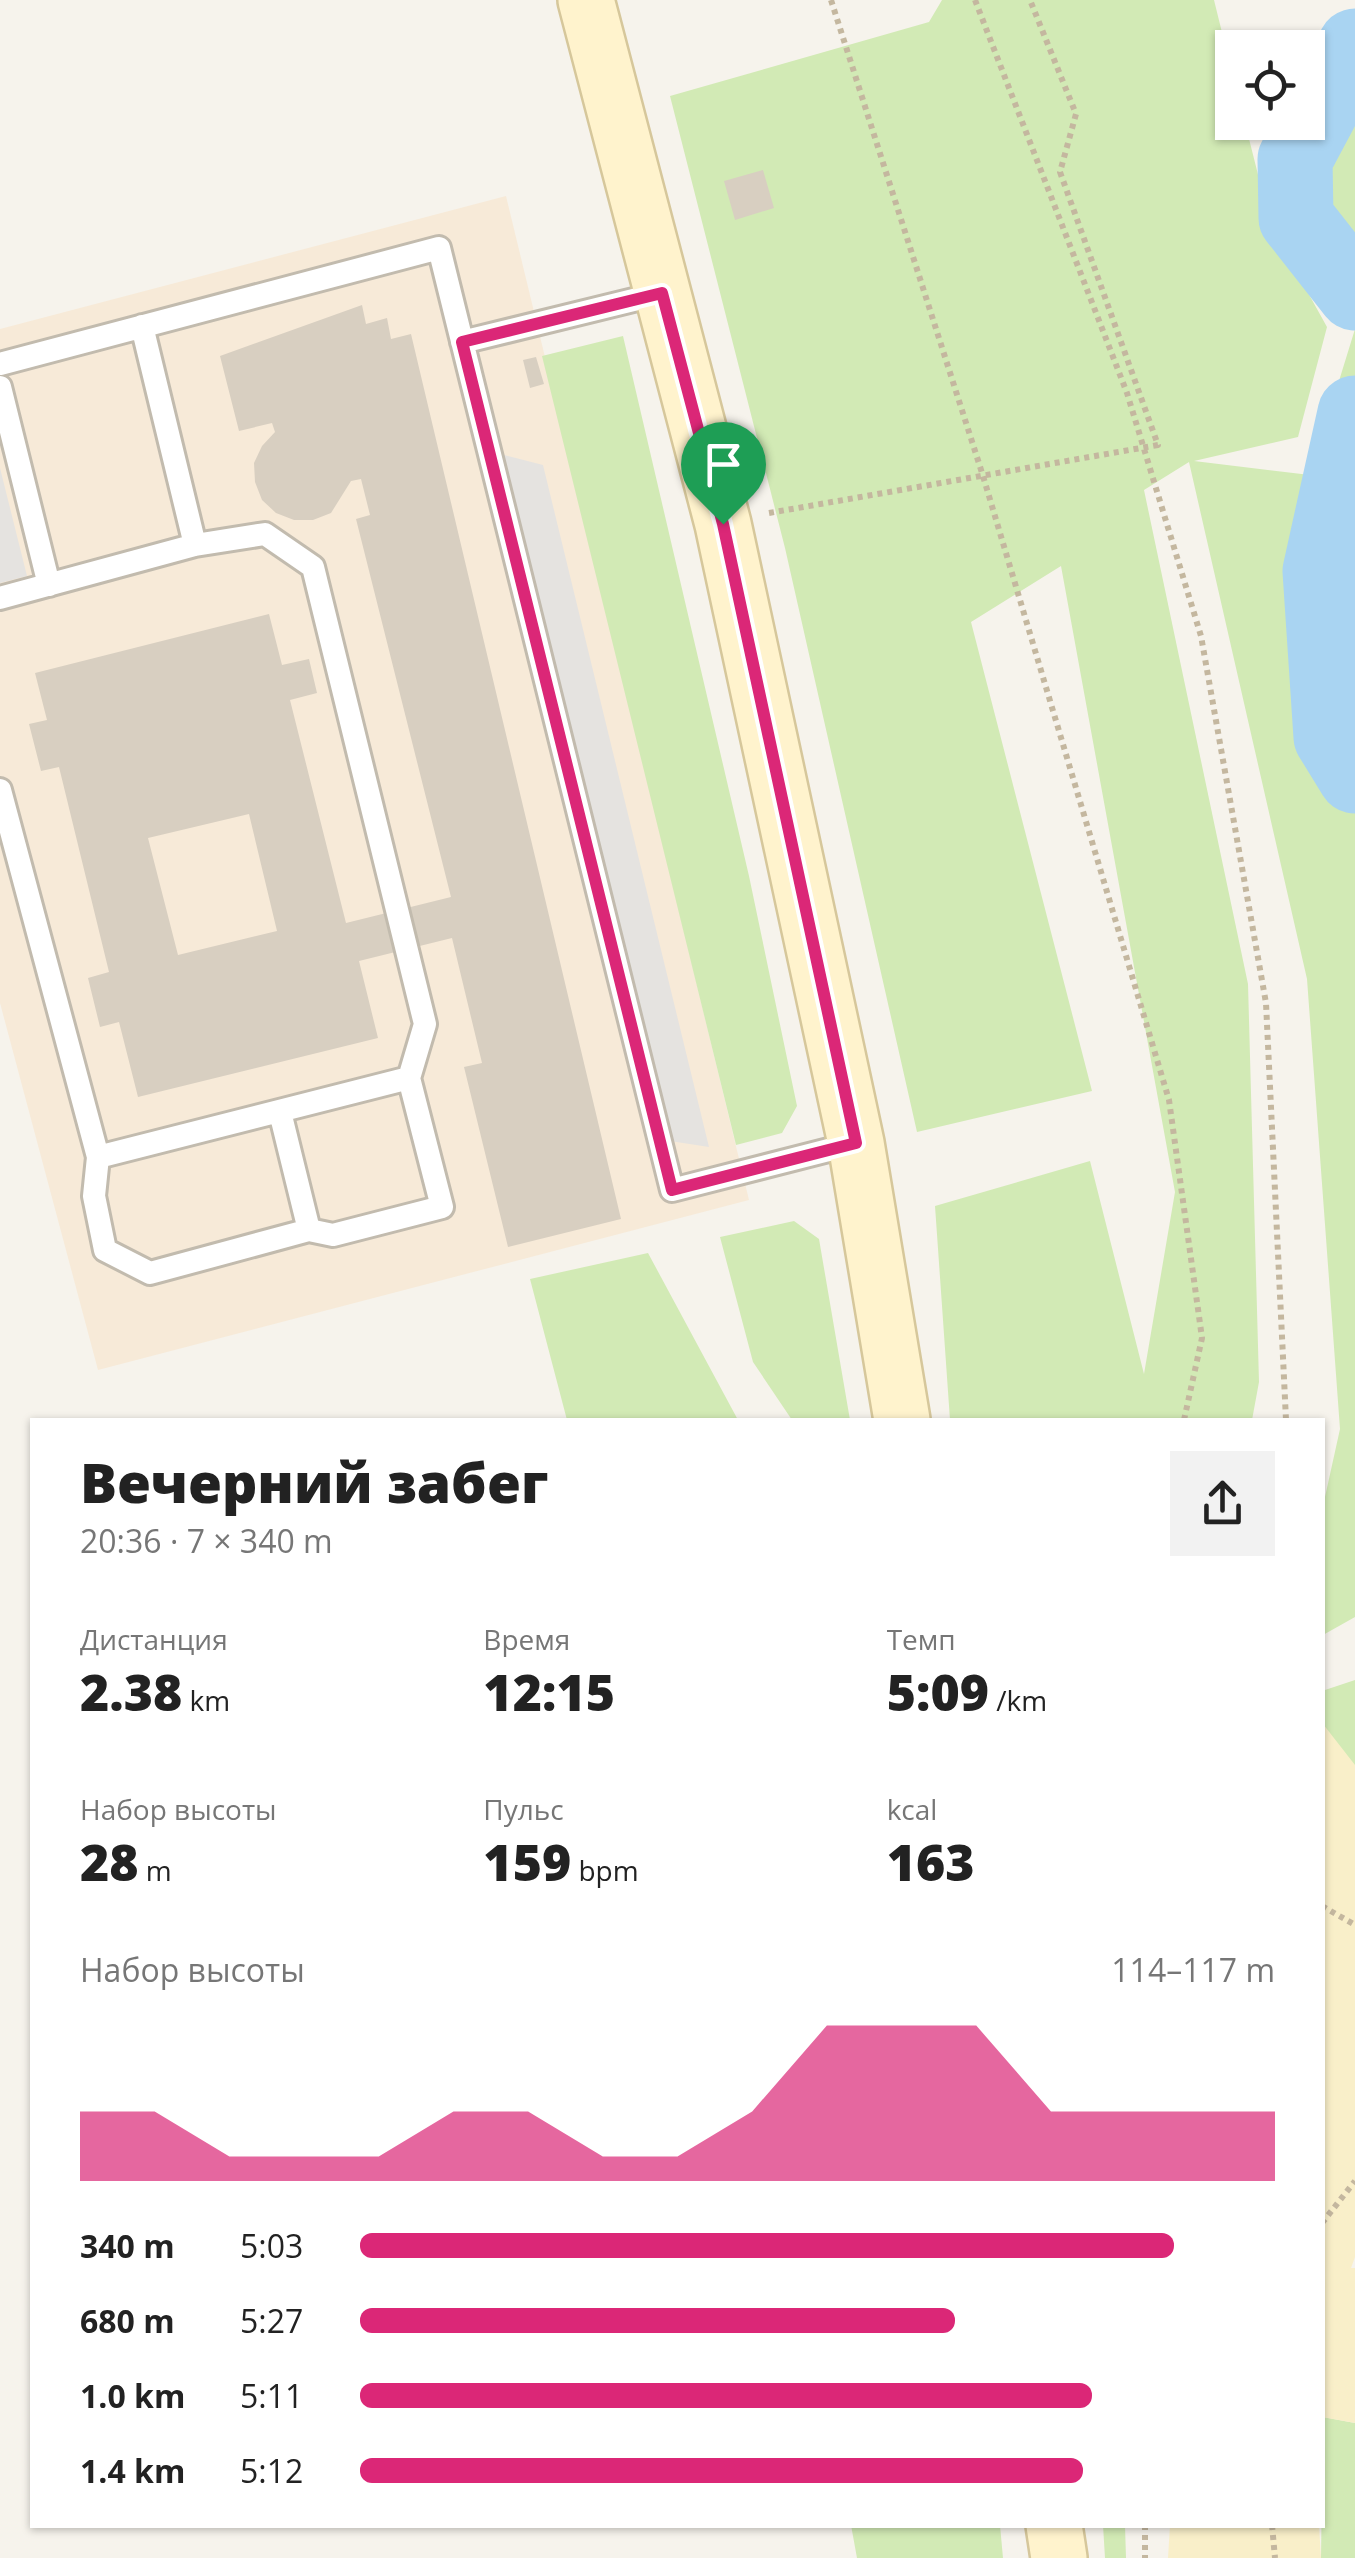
<!DOCTYPE html>
<html lang="ru">
<meta charset="utf-8">
<style>
:root{--surface:#fff;--page:#f2f2f2;--text:#222;--muted:#767676;--accent:#db2777}
body{margin:0;font-family:"Open Sans",sans-serif;background:var(--page);color:var(--text);height:100vh;display:flex;flex-direction:column;font-size:38px;white-space:nowrap}
*{box-sizing:border-box;margin:0}
p{font-size:32px;color:var(--muted)}
.icon{flex:none;width:55px;height:55px;fill:none;stroke:currentColor;stroke-width:2;stroke-linecap:round;stroke-linejoin:round}
.map{position:relative;flex:1;overflow:hidden}
.panel{position:absolute;left:30px;top:1418px;width:1295px;height:1110px;display:flex;flex-direction:column;background:var(--surface);border-radius:0px;box-shadow:0 2px 8px #0004}
.panel>*{flex:none}
.controls{position:absolute;left:1215px;top:30px;display:grid;gap:20px}
.controls a{display:grid;place-items:center;width:110px;height:110px;border-radius:0px;background:var(--surface);box-shadow:0 2px 8px #0004;font-size:50px}
.pin{position:absolute;display:grid;place-items:center;width:85px;height:85px;color:#fff;margin:-102px -42px;border-radius:50% 50% 50% 0;rotate:-45deg;box-shadow:0 0 10px #0007}
.pin .icon{rotate:45deg}
.round{display:grid;place-items:center;flex:none;width:105px;height:105px;border-radius:0px;background:var(--page)}
.head{display:flex;align-items:center;justify-content:space-between;height:170px;padding:0 50px}
h1{font-size:55px;font-weight:800;line-height:75px}
.metrics{display:grid;grid-template-columns:repeat(3,1fr);gap:15px;height:170px;padding:10px 50px}
.metrics div{display:grid;align-content:center}
.metrics b{font-size:50px;font-weight:800}
.metrics small{font-size:28px;font-weight:400}
.metrics p{font-size:28px}
.chart{height:280px;padding:20px 50px}
.chart p{display:flex;justify-content:space-between}
.chart svg{width:100%;height:180px;margin-top:10px;fill:var(--accent);opacity:.7}
ul{padding:0 50px;list-style:none;font-size:32px}
li{display:grid;grid-template-columns:160px 120px 1fr;align-items:center;height:75px}
li i{height:25px;border-radius:12px;background:var(--accent)}
.map>svg:first-child{display:block}
</style>
<div class="map">
<svg width="1355" height="2558" viewBox="0 0 1355 2558">
<rect width="100%" height="100%" fill="#f6f3ec"/>
<path fill="#f7ead8" d="M 506,196 L 749,1200 L 98,1370 L 0,1003 L 0,329 Z"/>
<path fill="#d2eab5" d="M 942,0 L 1214,0 L 1232,73 L 1232,122 L 1245,123 L 1271,226 L 1327,327 L 1298,437 L 1194,461 L 1310,475 L 1355,329 L 1355,1617 L 1323,1635 L 1323,1506 L 1340,1429 L 1307,979 L 1189,462 L 1144,490 L 1248,984 L 1259,1382 L 1252,1420 L 950,1420 L 935,1206 L 1090,1161 L 1144,1374 L 1175,1192 L 1061,566 L 971,622 L 1092,1091 L 917,1132 L 785,548 L 670,96 L 929,22 Z
M 1355,12 L 1355,319 L 1269,182 L 1299,123 L 1308,122 L 1308,107 Z
M 623,336 L 749,876 L 797,1106 L 782,1133 L 736,1145 L 542,356 Z
M 794,1221 L 819,1239 L 850,1420 L 792,1420 L 753,1362 L 720,1237 Z
M 648,1253 L 738,1420 L 567,1420 L 530,1279 Z
M 1355,1680 L 1355,1890 L 1323,1850 L 1322,1691 Z
M 1323,2417 L 1355,2423 L 1355,2558 L 1321,2558 Z
M 851,2525 L 1000,2525 L 1003,2558 L 857,2558 Z
M 1103,2525 L 1125,2525 L 1126,2558 L 1105,2558 Z"/>
<path fill="#f9efc9" d="M 1323,1724 L 1355,1765 L 1355,2257 L 1351,2268 L 1355,2268 L 1355,2423 L 1322,2417 Z
M 1170,2525 L 1319,2525 L 1321,2558 L 1168,2558 Z"/>
<path fill="#e5e3e0" d="M 504,455 L 543,465 L 709,1147 L 670,1141 Z
M 0,468 L 27,576 L 0,583 Z"/>
<g fill="none" stroke-linecap="round" stroke-linejoin="round">
<path stroke="#a9d4f2" stroke-width="75" d="M 1355,46 L 1295,159 L 1296,218 L 1355,293
M 1355,413 L 1320,571 L 1331,737 L 1355,776"/>
</g>
<path fill="#d8cfc1" fill-rule="evenodd" d="M 763,170 L 774,208 L 735,220 L 724,181 Z
M 362,305 L 366,324 L 387,318 L 391,339 L 411,334 L 621,1219 L 508,1247 L 464,1067 L 482,1063 L 452,938 L 359,961 L 378,1038 L 138,1097 L 119,1022 L 100,1027 L 88,978 L 109,972 L 59,767 L 41,771 L 29,724 L 47,720 L 35,673 L 269,614 L 282,665 L 309,659 L 317,693 L 290,700 L 346,923 L 451,897 L 356,519 L 370,515 L 361,479 L 351,481 L 331,513 L 313,520 L 294,520 L 276,513 L 262,500 L 255,482 L 254,463 L 262,446 L 275,432 L 272,423 L 239,431 L 220,356 ZM 249,814 L 277,931 L 178,955 L 148,838 Z
M 536,357 L 544,384 L 530,388 L 523,360 Z"/>
<g fill="none" stroke-linecap="round" stroke-linejoin="round">
<g stroke="#c2bbae" stroke-width="28">
<path id="lane" d="M 142,326 L 195,545
M 462,342 L 662,293
M 0,364 L 439,248 L 672,1190 L 856,1143
M 0,387 L 49,585
M 0,598 L 195,545 L 265,534 L 313,567 L 425,1024 L 409,1078 L 98,1157 L 0,790
M 98,1157 L 94,1196 L 105,1250 L 150,1273 L 309,1230 L 280,1112
M 309,1230 L 333,1235 L 442,1207 L 409,1078"/>
</g>
<g stroke="#d6c79b" stroke-width="60">
<path id="secondary" d="M 586,0 L 723,524 L 856,1143 L 902,1420
M 1054,2525 L 1059,2558"/>
</g>
<path stroke="#c4b79f" stroke-width="6" stroke-dasharray="5 5" stroke-linecap="butt" d="M 831,0 L 983,476 L 1169,1100 L 1202,1338 L 1184,1420
M 975,0 L 1127,393 L 1201,636 L 1266,1003 L 1286,1420
M 769,513 L 1158,445 L 1060,172 L 1076,114 L 1030,0
M 1322,1906 L 1355,1925
M 1322,2223 L 1355,2181
M 1145,2525 L 1145,2558
M 1272,2525 L 1275,2558"/>
<use href="#lane" stroke="#fff" stroke-width="22"/>
<use href="#secondary" stroke="#fff3cd" stroke-width="55"/>
</g>
<g fill="none" stroke-linecap="round" stroke-linejoin="round">
<g stroke="#fff" stroke-width="20">
<path id="route" d="M 662,293 L 723,524 L 856,1143 L 672,1190 L 462,342 Z"/>
</g>
<use href="#route" stroke="#db2777" stroke-width="12"/>
</g>
</svg>
<div class="controls">
<a><svg class="icon" aria-label="locate" viewBox="0 0 24 24"><circle cx="12" cy="12" r="6"/><path d="M12 2v4M12 18v4M2 12h4M18 12h4"/></svg></a>
</div>
<div class="pin" style="left:723px;top:524px;background:#1e9e55"><svg class="icon" aria-label="arrive" viewBox="0 0 24 24"><path d="M6 21V4h12l-3 4 3 4H6"/></svg></div>
<section class="panel">
<div class="head"><div><h1>Вечерний забег</h1><p>20:36 · 7 × 340 m</p></div><a class="round"><svg class="icon" aria-label="share" viewBox="0 0 24 24"><path d="M12 15V3M7 8l5-5 5 5M5 13v7h14v-7"/></svg></a></div>
<div class="metrics">
<div><p>Дистанция</p><b>2.38<small> km</small></b></div>
<div><p>Время</p><b>12:15</b></div>
<div><p>Темп</p><b>5:09<small> /km</small></b></div>
</div>
<div class="metrics">
<div><p>Набор высоты</p><b>28<small> m</small></b></div>
<div><p>Пульс</p><b>159<small> bpm</small></b></div>
<div><p>kcal</p><b>163</b></div>
</div>
<div class="chart"><p><span>Набор высоты</span>114–117 m</p>
<svg viewBox="0 0 160 44" preserveAspectRatio="none"><path d="M0 44V27L10 27L20 38L30 38L40 38L50 27L60 27L70 38L80 38L90 27L100 6L110 6L120 6L130 27L140 27L150 27L160 27V44z"/></svg>
</div>
<ul>
<li><b>340 m</b>5:03<i style="width:89%"></i></li>
<li><b>680 m</b>5:27<i style="width:65%"></i></li>
<li><b>1.0 km</b>5:11<i style="width:80%"></i></li>
<li><b>1.4 km</b>5:12<i style="width:79%"></i></li>
</ul>
</section>
</div>
